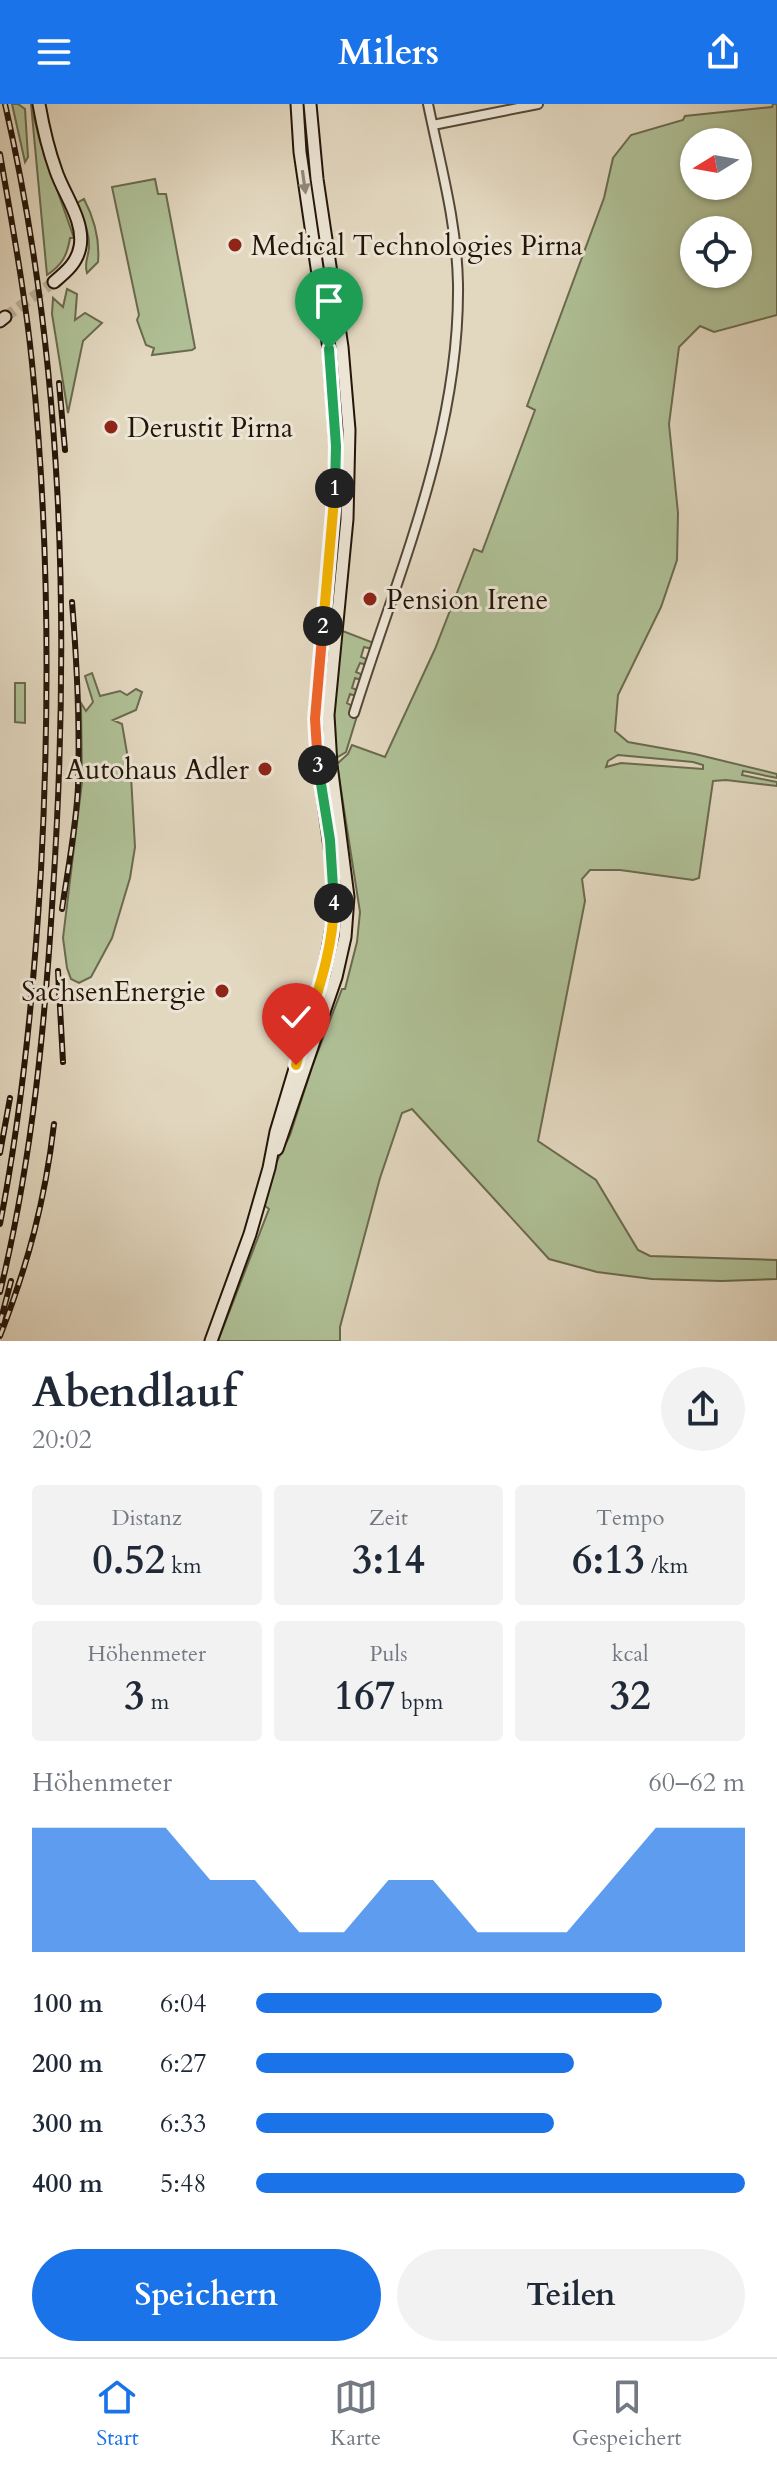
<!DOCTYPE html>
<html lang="de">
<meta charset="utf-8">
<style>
:root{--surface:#fff;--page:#f2f2f3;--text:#1f2937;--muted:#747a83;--line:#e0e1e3;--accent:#1a73e8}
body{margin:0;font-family:Cardo,serif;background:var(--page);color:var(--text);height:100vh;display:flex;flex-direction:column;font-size:30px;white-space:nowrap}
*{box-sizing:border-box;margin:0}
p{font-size:26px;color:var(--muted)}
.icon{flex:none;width:44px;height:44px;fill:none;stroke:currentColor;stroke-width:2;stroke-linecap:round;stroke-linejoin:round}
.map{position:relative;height:1237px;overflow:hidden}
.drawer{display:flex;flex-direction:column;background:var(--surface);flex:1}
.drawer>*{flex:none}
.needle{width:52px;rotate:259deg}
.controls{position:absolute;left:680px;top:24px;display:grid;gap:16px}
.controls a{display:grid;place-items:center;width:72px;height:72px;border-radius:50%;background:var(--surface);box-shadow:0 2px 6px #0004;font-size:40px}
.pin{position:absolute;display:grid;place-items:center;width:68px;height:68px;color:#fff;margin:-82px -34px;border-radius:50% 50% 50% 0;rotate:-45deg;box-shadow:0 0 8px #0007}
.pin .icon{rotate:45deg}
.km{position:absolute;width:40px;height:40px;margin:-20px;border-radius:50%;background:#222;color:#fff;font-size:22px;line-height:40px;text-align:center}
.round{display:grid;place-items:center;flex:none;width:84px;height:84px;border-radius:42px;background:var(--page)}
.head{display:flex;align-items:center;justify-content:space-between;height:136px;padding:0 32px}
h1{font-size:44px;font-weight:600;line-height:60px}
.figures{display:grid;grid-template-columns:repeat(3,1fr);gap:12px;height:136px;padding:8px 32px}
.figures div{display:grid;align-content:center;border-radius:8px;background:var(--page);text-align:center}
.figures b{font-size:40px;font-weight:600}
.figures small{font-size:22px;font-weight:400}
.figures p{font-size:22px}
.chart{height:224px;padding:16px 32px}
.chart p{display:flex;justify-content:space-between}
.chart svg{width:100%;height:144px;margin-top:8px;fill:var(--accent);opacity:.7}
.cta{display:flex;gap:16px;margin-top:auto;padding:16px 32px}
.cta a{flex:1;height:92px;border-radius:48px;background:var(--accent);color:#fff;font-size:32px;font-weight:600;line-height:92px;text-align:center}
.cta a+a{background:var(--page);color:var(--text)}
ul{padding:0 32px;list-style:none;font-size:26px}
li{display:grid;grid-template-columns:128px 96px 1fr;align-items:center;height:60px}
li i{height:20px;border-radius:10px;background:var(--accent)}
header{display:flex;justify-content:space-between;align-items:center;height:104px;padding:0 32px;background:var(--accent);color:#fff;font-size:36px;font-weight:600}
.menu{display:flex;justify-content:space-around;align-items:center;height:112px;border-top:2px solid var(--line);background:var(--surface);font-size:22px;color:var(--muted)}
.menu a{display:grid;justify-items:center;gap:4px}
.menu .on{color:var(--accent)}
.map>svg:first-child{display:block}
</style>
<header><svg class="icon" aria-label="menu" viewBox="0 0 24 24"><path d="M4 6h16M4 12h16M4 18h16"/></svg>Milers<svg class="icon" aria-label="share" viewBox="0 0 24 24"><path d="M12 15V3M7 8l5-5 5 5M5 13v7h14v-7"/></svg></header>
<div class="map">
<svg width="777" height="1237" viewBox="0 0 777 1237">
<rect width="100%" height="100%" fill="#e2d7bf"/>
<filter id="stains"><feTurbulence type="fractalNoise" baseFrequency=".0025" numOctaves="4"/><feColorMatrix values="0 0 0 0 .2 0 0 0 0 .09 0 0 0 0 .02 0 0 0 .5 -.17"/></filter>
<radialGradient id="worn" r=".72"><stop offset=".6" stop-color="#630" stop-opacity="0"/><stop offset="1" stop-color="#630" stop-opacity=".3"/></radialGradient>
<path fill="#afbf95" stroke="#6a6a4e" stroke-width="2" fill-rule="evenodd" d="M 12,0 L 18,0 L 25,5 L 28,53 L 25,58 Z
M 31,0 L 39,34 L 74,134 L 70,134 C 67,152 62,161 47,171 Z
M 302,0 L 304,0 C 310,103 336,204 343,307 C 348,386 337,465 327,543 L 341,342 L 340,304 L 334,243 L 309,80 Z
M 773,0 L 777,0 L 777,211 L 714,228 L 700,222 L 679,243 L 669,320 L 678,409 L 677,456 L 661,503 L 618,591 L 615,627 L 628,638 L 695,650 L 777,670 L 777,674 L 743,667 L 742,671 L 777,678 L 777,682 L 726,676 L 713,677 L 699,774 L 693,776 L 620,766 L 590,766 L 582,775 L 585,797 L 538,1037 L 596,1076 L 638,1146 L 650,1152 L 777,1156 L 777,1175 L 722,1177 L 652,1175 L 597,1168 L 549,1155 L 412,1005 L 402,1009 L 380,1074 L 340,1223 L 340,1237 L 218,1237 L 269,1105 L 264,1101 L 276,1059 L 290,1031 L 312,963 L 342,885 L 345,885 L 357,838 L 360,808 L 337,660 L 348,650 L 352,641 L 385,653 L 435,545 L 474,445 L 482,448 L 535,306 L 527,302 L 604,94 L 613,54 L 631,31 L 683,16 L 685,12 L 772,3 ZM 694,38 L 738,38 L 738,82 L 694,82 ZM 694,126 L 738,126 L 738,170 L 694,170 ZM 618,651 L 693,658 L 703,661 L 703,665 L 621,659 L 606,663 L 608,657 Z
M 155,75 L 158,90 L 166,90 L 195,244 L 192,246 L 152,251 L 154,244 L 146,241 L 137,216 L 139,211 L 112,83 Z
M 84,95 C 95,116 100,135 98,158 L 87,169 C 84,159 88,154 89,144 C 90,128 82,113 77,99 Z
M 67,185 L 77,190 L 75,216 L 85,209 L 102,219 L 83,237 L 68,309 L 52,210 L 53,194 L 63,203 Z
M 340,526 L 374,539 L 372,545 L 364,543 L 361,553 L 369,556 L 367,561 L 360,559 L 356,568 L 363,571 L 362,576 L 355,574 L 352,584 L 357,586 L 356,592 L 350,590 L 347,599 L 352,602 L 350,609 L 357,612 L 346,648 L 336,654 L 333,611 Z
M 92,569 L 100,592 L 120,587 L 127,591 L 136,585 L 142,588 L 136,606 L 113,616 L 122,620 L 131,672 L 135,743 L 130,774 L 112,834 L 91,873 L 79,879 L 71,875 L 67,864 L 63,834 L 82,678 L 81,599 L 86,607 L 93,598 L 85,572 Z
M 15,579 L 25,579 L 25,619 L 15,618 Z"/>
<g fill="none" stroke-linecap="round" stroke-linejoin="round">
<path stroke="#bcb09a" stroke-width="11" stroke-dasharray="11 5.5" stroke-linecap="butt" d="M 5,213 L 54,178"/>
<g stroke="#544636" stroke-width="12">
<path id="street" d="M 433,21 L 538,0
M 354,609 C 398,468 460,330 458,180 C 457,119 440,59 428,0"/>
</g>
<g stroke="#241508" stroke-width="15">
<path id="secondary" d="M 39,0 C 43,23 48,45 56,67 C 64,91 85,117 80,143 C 77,159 66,168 54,178
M 0,217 L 5,213
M 277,1045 L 336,873 L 345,833 L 348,793 L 331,661 L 328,611 L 347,415 L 349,326 L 342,243 L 317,75 L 310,0
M 211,1237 L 250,1130 L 269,1064 L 276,1028 L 324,868 L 334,812 L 334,772 L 319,664 L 315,615 L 334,414 L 336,342 L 329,245 L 300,48 L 297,0"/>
</g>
<use href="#street" stroke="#ece5d5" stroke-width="8"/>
<use href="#secondary" stroke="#ece5d5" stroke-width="11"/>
<g stroke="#241508" stroke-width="6">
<path id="rail" d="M 0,50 C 12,120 25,189 32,259 C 49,428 50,597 41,766 C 34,885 23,1003 0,1120
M 59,279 L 65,346
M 62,805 C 68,764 76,724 78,683 C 80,621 77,559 72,498
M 58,867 L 63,958
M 0,1049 L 10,994
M 0,1188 C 32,1057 45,922 53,787 C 70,525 64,257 5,0
M 0,1219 L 11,1177
M 0,1232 C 28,1160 45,1097 54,1020"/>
</g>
<use href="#rail" stroke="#ece5d5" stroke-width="3" stroke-dasharray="9" stroke-linecap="butt"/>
</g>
<defs><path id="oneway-solid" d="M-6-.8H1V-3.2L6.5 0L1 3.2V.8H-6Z" transform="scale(2)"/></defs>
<use fill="#928779" href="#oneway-solid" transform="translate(304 78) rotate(82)"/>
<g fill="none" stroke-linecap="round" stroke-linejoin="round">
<g stroke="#fff" stroke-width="16">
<path id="split-1" d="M 329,245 L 336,342 L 335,384"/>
</g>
<g stroke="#fff" stroke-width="16">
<path id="split-2" d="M 323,522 L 335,384"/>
</g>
<g stroke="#fff" stroke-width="16">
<path id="split-3" d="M 318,661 L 315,615 L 323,522"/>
</g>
<g stroke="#fff" stroke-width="16">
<path id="split-4" d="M 318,661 L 330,736 L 334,799"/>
</g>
<g stroke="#fff" stroke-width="16">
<path id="split-5" d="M 296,961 C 310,907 333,855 334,799"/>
</g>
<use href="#split-1" stroke="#22a559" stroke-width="10"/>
<use href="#split-2" stroke="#f5b400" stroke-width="10"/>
<use href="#split-3" stroke="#f0652b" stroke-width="10"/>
<use href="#split-4" stroke="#22a559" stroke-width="10"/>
<use href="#split-5" stroke="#f5b400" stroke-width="10"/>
</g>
<g fill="#8f2418" stroke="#ece5d5" stroke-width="3">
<circle cx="235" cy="141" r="8"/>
<circle cx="111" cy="323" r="8"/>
<circle cx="370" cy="495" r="8"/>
<circle cx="265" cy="665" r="8"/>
<circle cx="222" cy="887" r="8"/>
</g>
<g text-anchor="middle" stroke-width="6" stroke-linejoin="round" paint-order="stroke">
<g font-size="28" fill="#241508" stroke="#ece5d5" text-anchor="start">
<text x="251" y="151">Medical Technologies Pirna</text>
<text x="127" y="333">Derustit Pirna</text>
<text x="386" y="505">Pension Irene</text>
<text x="249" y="675" text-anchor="end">Autohaus Adler</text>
<text x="206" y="897" text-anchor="end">SachsenEnergie</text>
</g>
</g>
<rect width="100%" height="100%" filter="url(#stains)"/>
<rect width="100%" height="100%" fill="url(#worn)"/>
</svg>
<div class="controls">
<a><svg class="needle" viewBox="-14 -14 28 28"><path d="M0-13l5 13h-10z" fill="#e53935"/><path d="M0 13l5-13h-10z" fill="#747a83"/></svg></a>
<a><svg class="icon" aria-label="locate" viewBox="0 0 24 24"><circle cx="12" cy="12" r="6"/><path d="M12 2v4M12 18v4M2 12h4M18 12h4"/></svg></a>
</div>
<div class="pin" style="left:329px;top:245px;background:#1e9e55"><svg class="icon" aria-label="arrive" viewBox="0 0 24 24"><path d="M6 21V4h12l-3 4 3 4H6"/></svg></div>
<div class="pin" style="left:296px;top:961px;background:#d93025"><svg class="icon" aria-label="check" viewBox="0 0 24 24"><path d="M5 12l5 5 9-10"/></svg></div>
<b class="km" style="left:335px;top:384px">1</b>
<b class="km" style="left:323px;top:522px">2</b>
<b class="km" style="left:318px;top:661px">3</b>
<b class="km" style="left:334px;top:799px">4</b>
</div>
<section class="drawer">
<div class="head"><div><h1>Abendlauf</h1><p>20:02</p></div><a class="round"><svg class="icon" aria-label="share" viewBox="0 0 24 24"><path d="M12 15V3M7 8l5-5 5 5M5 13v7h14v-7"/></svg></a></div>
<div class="figures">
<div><p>Distanz</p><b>0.52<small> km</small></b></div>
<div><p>Zeit</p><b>3:14</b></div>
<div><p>Tempo</p><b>6:13<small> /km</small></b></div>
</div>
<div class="figures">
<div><p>Höhenmeter</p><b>3<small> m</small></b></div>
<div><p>Puls</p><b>167<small> bpm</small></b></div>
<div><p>kcal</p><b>32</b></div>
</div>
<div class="chart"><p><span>Höhenmeter</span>60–62 m</p>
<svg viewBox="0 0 160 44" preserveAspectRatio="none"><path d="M0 44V6L10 6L20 6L30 6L40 22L50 22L60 38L70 38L80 22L90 22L100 38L110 38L120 38L130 22L140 6L150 6L160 6V44z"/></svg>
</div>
<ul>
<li><b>100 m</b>6:04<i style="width:83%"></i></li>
<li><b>200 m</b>6:27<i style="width:65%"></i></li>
<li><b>300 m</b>6:33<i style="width:61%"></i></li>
<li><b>400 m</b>5:48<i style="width:100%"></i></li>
</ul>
<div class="cta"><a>Speichern</a><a>Teilen</a></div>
</section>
<nav class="menu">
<a class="on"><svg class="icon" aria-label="home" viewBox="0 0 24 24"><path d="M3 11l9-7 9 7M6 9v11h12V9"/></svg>Start</a>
<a><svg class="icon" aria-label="map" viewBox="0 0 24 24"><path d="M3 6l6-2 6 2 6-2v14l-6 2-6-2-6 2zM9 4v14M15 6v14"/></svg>Karte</a>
<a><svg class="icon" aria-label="saved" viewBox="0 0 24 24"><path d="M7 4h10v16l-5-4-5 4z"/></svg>Gespeichert</a>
</nav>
